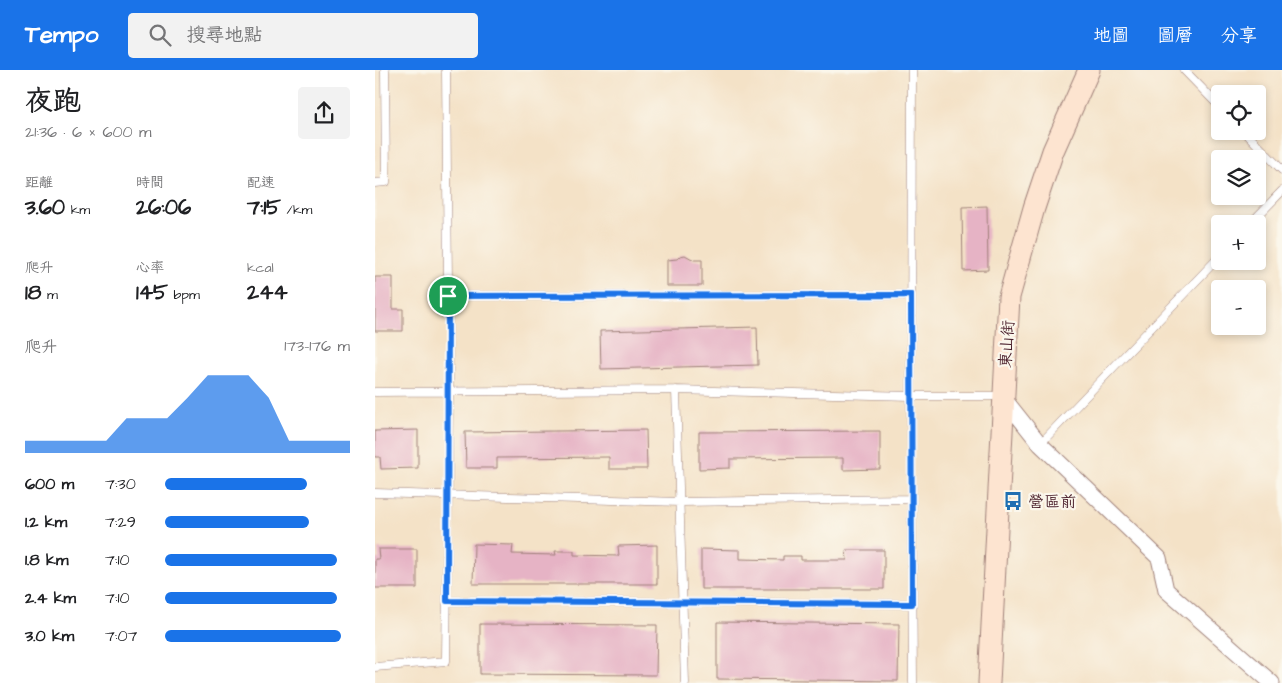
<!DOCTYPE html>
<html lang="zh-TW">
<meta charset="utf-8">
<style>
:root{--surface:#fff;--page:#f2f2f2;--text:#202124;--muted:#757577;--accent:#1a73e8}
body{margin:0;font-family:"Architects Daughter","LXGW WenKai TC",sans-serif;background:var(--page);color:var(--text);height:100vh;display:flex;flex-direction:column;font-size:19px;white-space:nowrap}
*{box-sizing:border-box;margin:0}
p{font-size:16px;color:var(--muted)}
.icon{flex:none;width:28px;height:28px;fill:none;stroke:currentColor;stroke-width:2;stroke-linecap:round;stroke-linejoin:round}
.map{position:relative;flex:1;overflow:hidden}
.drawer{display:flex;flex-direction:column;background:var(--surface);width:375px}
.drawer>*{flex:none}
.buttons{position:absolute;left:836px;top:15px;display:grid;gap:10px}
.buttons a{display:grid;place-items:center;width:55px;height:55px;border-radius:5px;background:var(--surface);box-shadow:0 2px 8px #0003;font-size:25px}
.pin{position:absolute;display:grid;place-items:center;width:42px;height:42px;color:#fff;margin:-21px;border:2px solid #fff;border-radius:50%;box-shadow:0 1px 5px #0007}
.round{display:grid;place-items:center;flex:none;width:52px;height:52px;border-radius:5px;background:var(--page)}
.overview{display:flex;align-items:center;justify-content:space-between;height:85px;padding:0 25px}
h1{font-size:28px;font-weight:700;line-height:38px}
.metrics{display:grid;grid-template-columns:repeat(3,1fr);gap:8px;height:85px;padding:5px 25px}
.metrics div{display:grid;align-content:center}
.metrics b{font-size:21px;font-weight:700}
.metrics small{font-size:14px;font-weight:400}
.metrics p{font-size:14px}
.chart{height:140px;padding:10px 25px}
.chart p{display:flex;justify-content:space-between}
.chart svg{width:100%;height:90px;margin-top:5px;fill:var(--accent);opacity:.7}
ul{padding:0 25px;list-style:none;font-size:16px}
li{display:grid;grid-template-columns:80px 60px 1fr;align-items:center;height:38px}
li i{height:12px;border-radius:6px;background:var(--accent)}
header{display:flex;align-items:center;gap:30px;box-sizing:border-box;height:70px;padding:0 25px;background:var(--accent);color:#fff}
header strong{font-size:24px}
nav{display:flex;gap:28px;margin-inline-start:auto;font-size:18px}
.search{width:350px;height:45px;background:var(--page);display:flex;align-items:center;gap:12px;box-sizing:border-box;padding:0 18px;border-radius:5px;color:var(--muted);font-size:19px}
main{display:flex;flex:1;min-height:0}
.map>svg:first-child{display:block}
</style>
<header>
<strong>Tempo</strong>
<div class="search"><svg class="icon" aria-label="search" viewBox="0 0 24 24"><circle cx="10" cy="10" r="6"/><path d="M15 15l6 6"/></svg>搜尋地點</div>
<nav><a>地圖</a><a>圖層</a><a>分享</a></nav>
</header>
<main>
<section class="drawer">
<div class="overview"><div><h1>夜跑</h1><p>21:36 · 6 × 600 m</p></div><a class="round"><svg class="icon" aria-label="share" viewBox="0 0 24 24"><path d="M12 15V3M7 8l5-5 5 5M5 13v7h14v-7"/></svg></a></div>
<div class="metrics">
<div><p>距離</p><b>3.60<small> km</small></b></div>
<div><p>時間</p><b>26:06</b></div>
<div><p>配速</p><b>7:15<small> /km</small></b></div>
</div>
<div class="metrics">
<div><p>爬升</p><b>18<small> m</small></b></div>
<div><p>心率</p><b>145<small> bpm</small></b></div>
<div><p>kcal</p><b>244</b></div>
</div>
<div class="chart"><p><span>爬升</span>173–176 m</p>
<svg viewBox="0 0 160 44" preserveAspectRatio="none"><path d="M0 44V38L10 38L20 38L30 38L40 38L50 27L60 27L70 27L80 17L90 6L100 6L110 6L120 17L130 38L140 38L150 38L160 38V44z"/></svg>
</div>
<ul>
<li><b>600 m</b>7:30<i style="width:77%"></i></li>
<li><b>1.2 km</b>7:29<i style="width:78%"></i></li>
<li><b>1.8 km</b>7:10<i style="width:93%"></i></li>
<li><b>2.4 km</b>7:10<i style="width:93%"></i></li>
<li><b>3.0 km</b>7:07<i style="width:95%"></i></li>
</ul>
</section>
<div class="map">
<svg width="907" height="613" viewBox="0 0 907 613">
<rect width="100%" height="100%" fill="#fbf7ec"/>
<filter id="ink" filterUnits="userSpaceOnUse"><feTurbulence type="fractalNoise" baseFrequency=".02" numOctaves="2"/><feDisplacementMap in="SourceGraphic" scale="10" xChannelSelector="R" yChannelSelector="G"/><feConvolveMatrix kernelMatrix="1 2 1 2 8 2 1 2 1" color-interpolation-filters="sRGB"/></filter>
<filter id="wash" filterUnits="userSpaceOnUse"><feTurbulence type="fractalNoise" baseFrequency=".0096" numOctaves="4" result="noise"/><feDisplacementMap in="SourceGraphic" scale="20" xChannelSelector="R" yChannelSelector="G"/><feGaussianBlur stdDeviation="1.12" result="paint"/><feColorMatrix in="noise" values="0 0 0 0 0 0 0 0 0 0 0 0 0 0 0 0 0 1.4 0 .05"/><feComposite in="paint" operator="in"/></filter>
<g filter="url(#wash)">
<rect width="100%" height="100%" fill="#f4e2c7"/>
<g id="blocks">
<path fill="#e6b3c5" d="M 612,136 L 613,200 L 588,201 L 587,137 Z
M 310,185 L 319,190 L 327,190 L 327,216 L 292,216 L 292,190 L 302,189 L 305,186 Z
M 0,207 L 18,207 L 18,239 L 28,239 L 28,261 L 0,261 Z
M 382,257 L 383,295 L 226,299 L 225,261 Z
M 43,360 L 43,398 L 6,399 L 5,387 L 0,387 L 0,361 Z
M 271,360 L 272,399 L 234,399 L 234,387 L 122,388 L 122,398 L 91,398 L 90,362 Z
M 505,361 L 505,399 L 468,400 L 468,388 L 355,389 L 355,398 L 324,399 L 324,362 Z
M 99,474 L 138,475 L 137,484 L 181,485 L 180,481 L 199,481 L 199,485 L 244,486 L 243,476 L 282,475 L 282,514 L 98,514 Z
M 3,479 L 42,479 L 42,518 L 0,518 L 0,489 L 4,489 Z
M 326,479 L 365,480 L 365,489 L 408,490 L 408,486 L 426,486 L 426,490 L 472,490 L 471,480 L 509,480 L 509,519 L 326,519 Z
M 342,552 L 524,554 L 523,611 L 342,609 Z
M 105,554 L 282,555 L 281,605 L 105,604 Z"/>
</g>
</g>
<g filter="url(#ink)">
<use href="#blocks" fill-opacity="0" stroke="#9f8079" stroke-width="1"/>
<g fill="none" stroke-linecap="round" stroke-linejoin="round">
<g stroke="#9f8079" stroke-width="9">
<path id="lane" d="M 537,0 L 536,326 L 627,326
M 809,0 L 845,37
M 869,61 L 907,100
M 0,113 L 11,112 L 10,0
M 875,154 L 907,121
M 73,226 L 536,225
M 301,320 L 310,613
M 0,322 L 301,320 L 536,326 L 538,613
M 665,374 L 845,186
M 0,423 L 305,432 L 536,429
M 72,531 L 537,534
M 0,597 L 71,591 L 74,322 L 71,0"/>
</g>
<g stroke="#9f8079" stroke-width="17">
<path id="street" d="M 627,326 L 665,374 L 784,488 L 791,520 L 897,613"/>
</g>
<g stroke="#9f8079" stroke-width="23">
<path id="secondary" d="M 614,613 L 634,227 L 659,138 L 678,81 L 714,0"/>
</g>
<use href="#lane" stroke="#fff" stroke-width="8"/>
<use href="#street" stroke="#fff" stroke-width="15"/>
<use href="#secondary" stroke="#fde4d0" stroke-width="21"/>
</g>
</g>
<g fill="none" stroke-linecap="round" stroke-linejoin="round" filter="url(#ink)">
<g stroke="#fff" stroke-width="10">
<path id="route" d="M 536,225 L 537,534 L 72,531 L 73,226 Z"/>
</g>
<use href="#route" stroke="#1a73e8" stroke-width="6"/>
</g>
<defs>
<g id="bus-bare" transform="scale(1.5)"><path d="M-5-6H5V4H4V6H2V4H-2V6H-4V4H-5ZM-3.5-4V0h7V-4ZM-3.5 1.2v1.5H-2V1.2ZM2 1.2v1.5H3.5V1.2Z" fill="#1f6fb2" stroke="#fbf7ec" stroke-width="2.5" paint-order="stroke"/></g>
</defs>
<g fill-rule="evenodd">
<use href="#bus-bare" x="638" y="431"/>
</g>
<g text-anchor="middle" stroke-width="4.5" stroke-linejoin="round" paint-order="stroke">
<g font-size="16" fill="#4a1f2b" stroke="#fbf7ec">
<text transform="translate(631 274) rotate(-86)" y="6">東山街</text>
</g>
<g font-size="16" fill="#4a1f2b" stroke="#fbf7ec" text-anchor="start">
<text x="653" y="437">營區前</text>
</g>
</g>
</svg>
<div class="buttons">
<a><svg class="icon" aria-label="locate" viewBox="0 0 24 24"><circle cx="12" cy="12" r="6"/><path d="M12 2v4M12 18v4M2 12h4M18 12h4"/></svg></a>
<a><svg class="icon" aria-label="layers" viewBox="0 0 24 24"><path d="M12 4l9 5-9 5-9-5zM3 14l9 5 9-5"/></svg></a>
<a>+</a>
<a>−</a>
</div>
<div class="pin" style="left:73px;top:226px;background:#1e9e55"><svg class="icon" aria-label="arrive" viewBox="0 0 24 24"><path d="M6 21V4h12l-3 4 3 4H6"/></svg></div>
</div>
</main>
